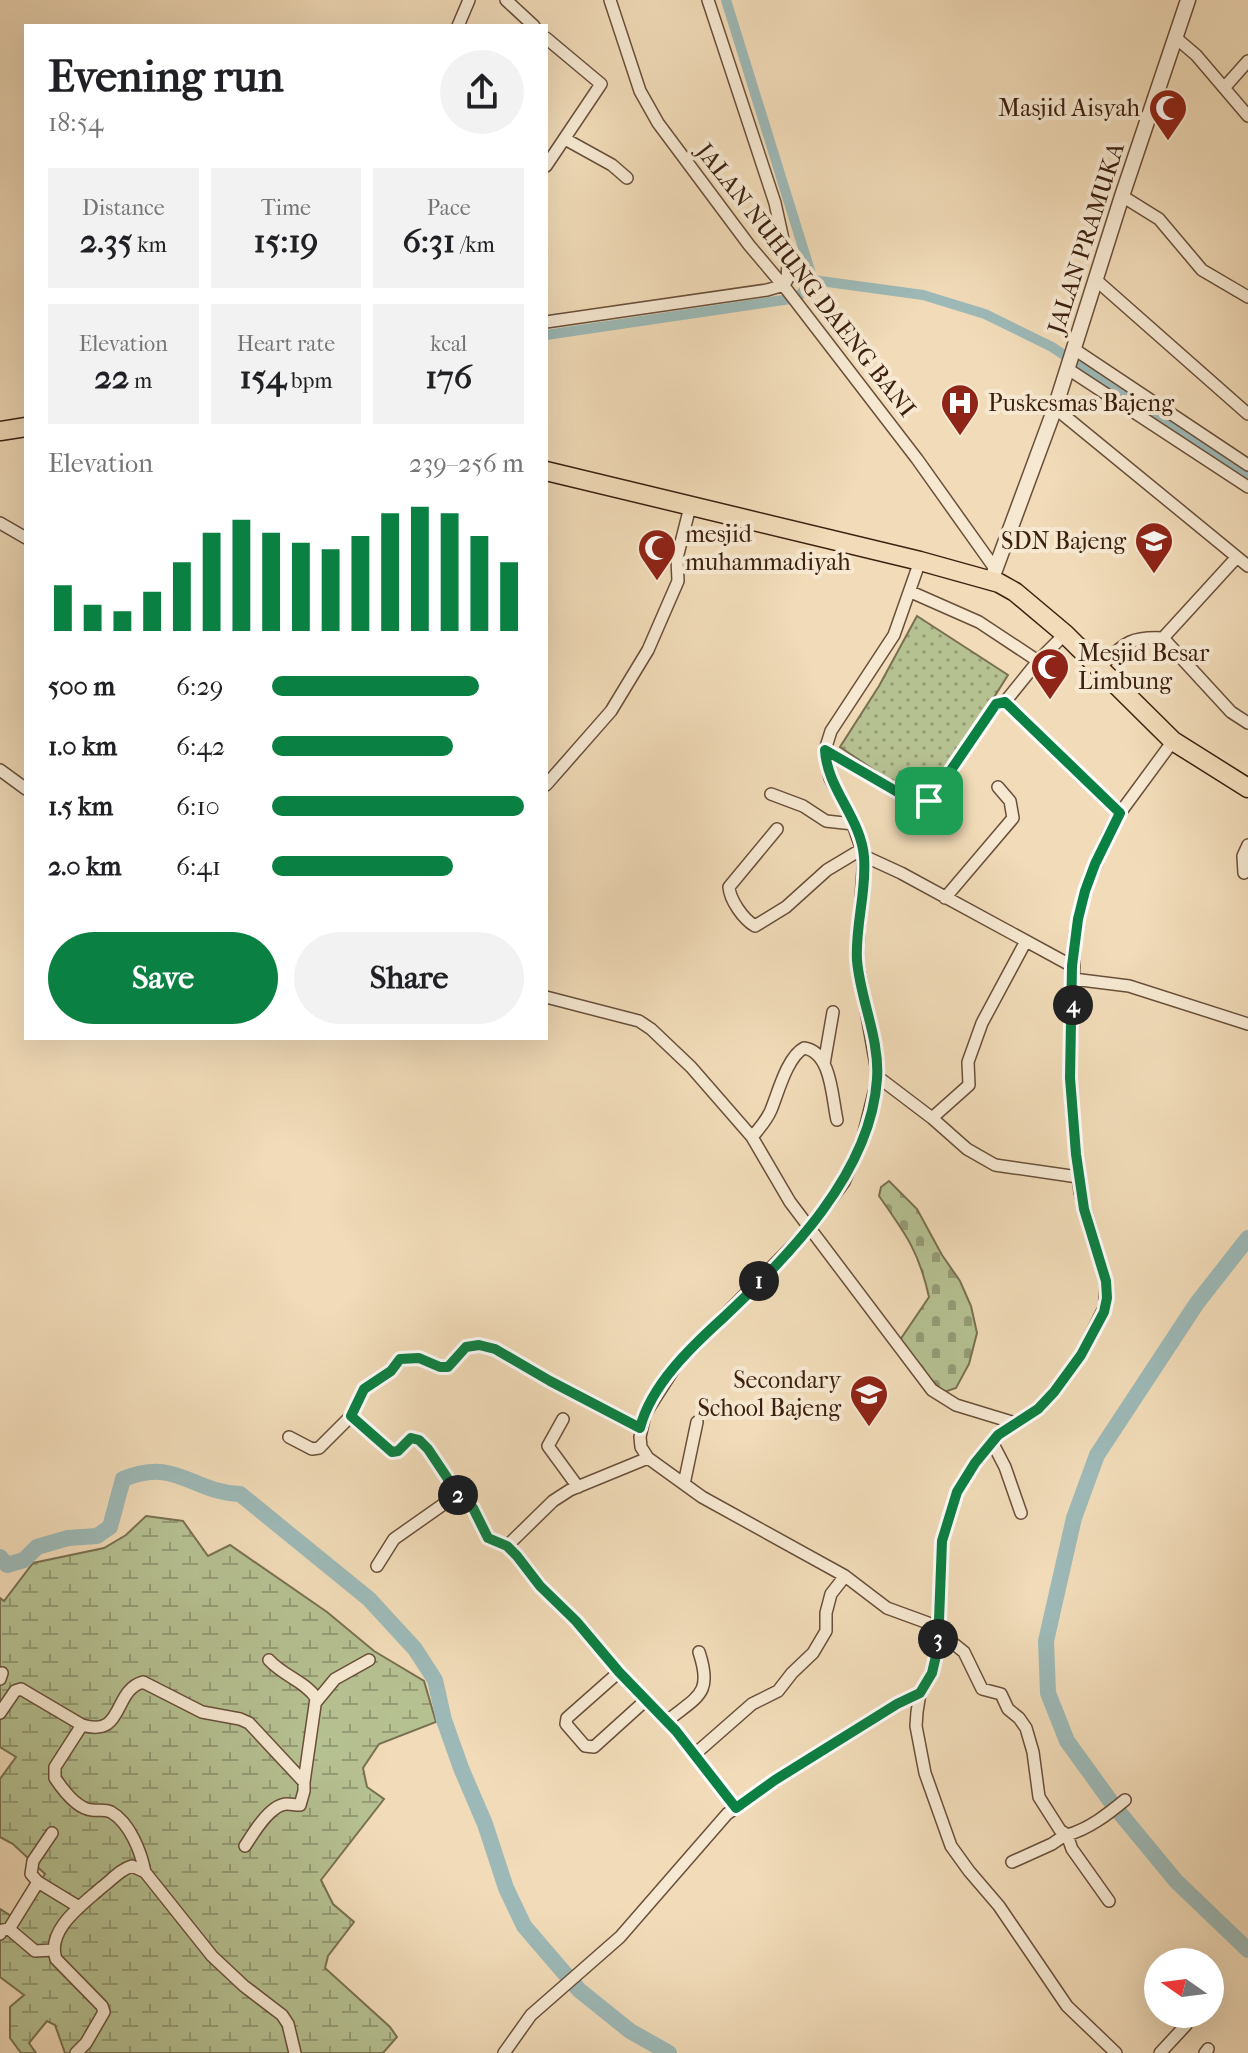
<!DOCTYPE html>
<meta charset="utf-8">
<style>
:root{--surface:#fff;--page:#f2f2f2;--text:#202124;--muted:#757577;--accent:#0b8043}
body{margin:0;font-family:"IM FELL French Canon",serif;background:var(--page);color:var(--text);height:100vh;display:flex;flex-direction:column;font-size:30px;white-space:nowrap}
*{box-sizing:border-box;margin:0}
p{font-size:26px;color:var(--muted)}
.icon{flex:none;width:44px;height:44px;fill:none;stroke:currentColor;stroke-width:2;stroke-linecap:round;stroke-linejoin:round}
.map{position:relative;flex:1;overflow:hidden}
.panel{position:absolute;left:24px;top:24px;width:524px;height:1016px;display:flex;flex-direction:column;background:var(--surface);border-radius:0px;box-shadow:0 8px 32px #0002}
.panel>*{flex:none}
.needle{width:52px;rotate:284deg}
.buttons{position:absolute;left:1144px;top:1948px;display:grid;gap:16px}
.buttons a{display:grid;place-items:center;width:80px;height:80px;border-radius:50%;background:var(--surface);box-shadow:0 8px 32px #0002;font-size:40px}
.pin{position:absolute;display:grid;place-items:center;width:68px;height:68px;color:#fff;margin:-34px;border-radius:16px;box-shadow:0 4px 12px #0006}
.km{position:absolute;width:40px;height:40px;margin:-20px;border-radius:50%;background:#222;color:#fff;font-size:22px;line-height:40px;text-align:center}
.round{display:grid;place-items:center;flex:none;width:84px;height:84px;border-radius:42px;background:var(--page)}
.headline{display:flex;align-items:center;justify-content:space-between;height:136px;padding:0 24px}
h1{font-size:44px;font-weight:700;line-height:60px}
.metrics{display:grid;grid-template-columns:repeat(3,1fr);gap:12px;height:136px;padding:8px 24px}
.metrics div{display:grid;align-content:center;border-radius:0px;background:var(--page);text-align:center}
.metrics b{font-size:34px;font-weight:700}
.metrics small{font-size:22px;font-weight:400}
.metrics p{font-size:22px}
.chart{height:224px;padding:16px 24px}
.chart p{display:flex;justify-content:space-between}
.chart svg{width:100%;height:144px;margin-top:8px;stroke:var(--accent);stroke-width:6}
.cta{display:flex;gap:16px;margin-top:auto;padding:16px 24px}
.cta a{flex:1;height:92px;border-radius:48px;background:var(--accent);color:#fff;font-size:32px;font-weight:700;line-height:92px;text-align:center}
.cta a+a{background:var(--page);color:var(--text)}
ul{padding:0 24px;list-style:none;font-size:26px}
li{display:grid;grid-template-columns:128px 96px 1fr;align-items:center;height:60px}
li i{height:20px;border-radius:10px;background:var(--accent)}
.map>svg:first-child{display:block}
</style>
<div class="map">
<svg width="1248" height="2053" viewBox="0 0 1248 2053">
<defs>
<pattern id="grass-dots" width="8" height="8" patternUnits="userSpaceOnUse" patternTransform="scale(2)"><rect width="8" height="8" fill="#b6c192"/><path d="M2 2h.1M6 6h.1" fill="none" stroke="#959c76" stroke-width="1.8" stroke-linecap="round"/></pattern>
<pattern id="wetland-marsh" width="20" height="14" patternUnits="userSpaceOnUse" patternTransform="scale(2)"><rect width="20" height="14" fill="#b6c192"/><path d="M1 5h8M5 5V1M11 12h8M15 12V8" fill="none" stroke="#959c76"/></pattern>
<pattern id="cemetery-stones" width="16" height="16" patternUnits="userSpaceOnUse" patternTransform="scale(2)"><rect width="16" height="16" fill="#b6c192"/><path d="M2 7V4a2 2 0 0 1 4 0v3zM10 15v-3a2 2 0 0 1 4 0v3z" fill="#959c76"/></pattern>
</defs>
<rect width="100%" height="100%" fill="#f1dbb8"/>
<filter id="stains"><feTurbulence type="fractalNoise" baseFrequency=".0025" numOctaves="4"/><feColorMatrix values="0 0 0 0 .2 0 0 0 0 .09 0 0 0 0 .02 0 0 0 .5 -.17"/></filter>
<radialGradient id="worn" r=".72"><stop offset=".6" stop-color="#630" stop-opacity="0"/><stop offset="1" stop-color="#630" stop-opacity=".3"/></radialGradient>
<path fill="url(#grass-dots)" stroke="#797051" stroke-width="2" d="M 917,616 L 1008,675 L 926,805 L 840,747 L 879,686 Z"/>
<path fill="url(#wetland-marsh)" stroke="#797051" stroke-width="2" d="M 146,1516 L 183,1521 L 208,1556 L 230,1545 L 327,1612 L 374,1651 L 424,1681 L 436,1722 L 379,1744 L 363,1768 L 367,1787 L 384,1799 L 321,1880 L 333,1904 L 354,1922 L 328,1956 L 325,1968 L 390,2027 L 397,2037 L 383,2053 L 65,2053 L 55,2025 L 47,2021 L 29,2043 L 36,2053 L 21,2053 L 10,2038 L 10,2007 L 24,1995 L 0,1977 L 0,1909 L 16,1919 L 45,1874 L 13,1844 L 0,1837 L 0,1779 L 16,1757 L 0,1747 L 0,1598 L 4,1601 L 33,1563 L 104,1548 L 126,1535 Z"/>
<path fill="url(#cemetery-stones)" stroke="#797051" stroke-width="2" d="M 889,1181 L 917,1209 L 942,1255 L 960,1281 L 971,1306 L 977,1333 L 969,1364 L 956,1388 L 944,1392 L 913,1363 L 898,1343 L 929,1297 C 919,1251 905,1233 879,1196 L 881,1187 Z"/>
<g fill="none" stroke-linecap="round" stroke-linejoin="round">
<path stroke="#9db9b7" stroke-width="10" d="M 726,0 L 813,280
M 813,280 L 923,295 L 985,314 L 1052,347 L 1248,476
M 546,335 L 797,298 L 813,280"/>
<path stroke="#9db9b7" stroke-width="16" d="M 1248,1238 L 1197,1303 L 1097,1455 L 1074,1518 L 1046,1641 L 1048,1693 L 1067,1741 L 1114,1806 L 1176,1881 L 1248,1950
M 0,1557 L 7,1565 L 24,1560 L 37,1547 L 68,1538 L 97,1536 L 110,1527 L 123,1479 C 177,1457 190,1492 240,1494 L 369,1599 L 415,1649 L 435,1680 L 444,1720 L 461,1768 L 485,1824 L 506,1888 L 524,1926 L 579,1990 L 630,2031 L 669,2053"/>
<g stroke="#694f3a" stroke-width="14">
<path id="minor" d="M 506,0 L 534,26
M 610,0 L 640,91 L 658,123 L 749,245 L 787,290 L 917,459 L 996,570
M 458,26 L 469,0
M 546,38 L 601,84 L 546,166
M 1176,38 L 1196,55 L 1248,116
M 1224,88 L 1248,61
M 565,139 L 612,165 L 627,178
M 1122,196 L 1159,219 L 1202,270 L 1248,297
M 1096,280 L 1248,414
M 546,322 L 767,290 L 784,285 L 787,280 L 788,262 L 775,203 L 708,0
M 1074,349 L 1248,465
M 1068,369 L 1248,487
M 1055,408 L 1248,566
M 0,523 L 26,538
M 920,561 L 894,635 L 831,731 L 825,750 L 830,778 L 850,816 L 864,856 L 857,959 L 878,1077 L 863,1137 L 844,1182 L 810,1228 L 677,1364 L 645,1414 L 640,1437 L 641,1447 L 648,1458 L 702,1497 L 845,1576 L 887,1608 L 939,1627
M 911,592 L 979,622 L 1038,661
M 1163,638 L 1231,712 L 1248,723
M 1098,669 C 1123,646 1126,636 1163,638 L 1237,557
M 1005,702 L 1038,661 L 1065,634
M 825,750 L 913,801 L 924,803 L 934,795 L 996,704 L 1005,702 L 1120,813
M 0,770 L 26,789
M 546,785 L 611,711 L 648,650 L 678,581 L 677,558 L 690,507
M 771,794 L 803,806 L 826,821 L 853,824
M 777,829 L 729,887 C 730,900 743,919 755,926 L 786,907 L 827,870 L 862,849
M 864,856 L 901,873 L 1072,966
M 1244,873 L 1243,856 L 1248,845
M 945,898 L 1013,818 L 1010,801 L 998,787
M 1073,979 L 1129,986 L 1248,1024
M 546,997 L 639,1021 L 651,1029 L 691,1067 L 752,1137 L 790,1202 L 932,1390 L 956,1405 L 1015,1423
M 824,1064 L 833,1012
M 878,1077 L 932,1118 L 967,1149 L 995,1165 L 1078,1177
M 932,1118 L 969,1085 L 968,1062 L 982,1023 L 1026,941
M 752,1137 C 759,1129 767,1120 771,1110 C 778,1093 787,1057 804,1048 C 832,1052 832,1099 837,1120
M 351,1416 L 364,1389 L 391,1371 L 400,1359 L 419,1358 L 440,1367 L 448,1367 L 466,1347 L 479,1345 L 495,1349 L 550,1381 L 640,1428
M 563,1419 L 548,1446 L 578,1487
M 289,1437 L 312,1449 L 319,1448 L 351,1416 L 392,1452 L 398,1451 L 411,1438 L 419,1440 L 428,1449 L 458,1494 L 473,1508 L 488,1538 L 507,1546 L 517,1556 L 540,1586 L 576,1621 L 619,1672 L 676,1731 L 736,1808
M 992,1442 L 1005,1467 L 1021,1513
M 684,1484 L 697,1422
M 507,1546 L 553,1501 L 570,1490 L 648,1458
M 377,1566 L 394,1539 L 458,1494
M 939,1632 L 964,1652 L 982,1689 L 1001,1694 L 1008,1709 L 1019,1718 L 1026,1728 L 1033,1752 L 1039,1797 L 1060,1830 L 1067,1835 C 1089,1829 1108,1814 1125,1800
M 269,1660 C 282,1675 306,1682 316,1698 L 304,1782
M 619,1672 L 567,1718 L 566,1724 L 585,1746 L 594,1747 L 646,1700
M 0,1679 L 2,1673
M 316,1702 L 335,1679 L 369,1660
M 0,1713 L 15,1691 L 21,1689 L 82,1725 L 55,1767 L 55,1778 C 63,1790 77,1809 92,1810 C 99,1811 104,1809 111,1812 C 130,1823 141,1852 145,1872
M 667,1721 C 698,1696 713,1694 699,1652
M 82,1725 C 125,1738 112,1691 143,1682 L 202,1712 L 240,1719 L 249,1723 L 304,1782 L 304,1791 L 300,1805 C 295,1805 291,1804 287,1804 C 270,1804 253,1834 245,1846
M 695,1754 L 752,1704 L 778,1691 L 792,1673 L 813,1653 L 826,1631 L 826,1613 L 831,1594 L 845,1576
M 1067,1835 L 1072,1849 L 1109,1901
M 1012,1862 L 1052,1844 L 1065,1835
M 38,1882 L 79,1907
M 9,1929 L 38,1882 L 31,1874 L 33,1861 L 52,1833
M 0,1934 L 3,1930 L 9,1929 L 35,1951 L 53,1950
M 76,2053 L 86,2043 L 104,2012 L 102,2006 L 56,1959 C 46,1930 82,1905 101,1888 C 112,1880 119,1870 132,1866 L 145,1872 L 212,1956 L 244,1986 L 282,2015 L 288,2024 L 295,2053
M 504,2053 L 531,2015 L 620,1937 L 727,1814 L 775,1780 L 897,1704 L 920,1693
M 1116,2053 L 1067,2006 L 999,1906 L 969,1871 L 951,1846 L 925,1773 L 916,1726 L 917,1712 L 920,1693 L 932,1673 L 938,1647 L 942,1541 L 957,1492 L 975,1463 L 998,1435 L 1038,1409 L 1054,1392 L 1081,1355 L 1105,1306 L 1106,1281 L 1080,1192 L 1072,1113 L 1070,1067 L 1075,934 L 1085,891 L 1108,835 L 1120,813 L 1173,741
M 1160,2053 L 1186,2025 L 1188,2019 L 1184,2014
M 1205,2053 L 1208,2049"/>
</g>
<g stroke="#694f3a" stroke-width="17">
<path id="tertiary" d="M 991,581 L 1055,408 L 1122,196 L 1188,0"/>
</g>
<g stroke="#3c2010" stroke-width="21">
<path id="trunk" d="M 0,431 L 26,427
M 546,471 L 920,561 L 999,583 L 1015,592 L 1065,634 L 1173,741 L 1248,788"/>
</g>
<use href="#minor" stroke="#f6e8d1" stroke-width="11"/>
<use href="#tertiary" stroke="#f6e8d1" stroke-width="14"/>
<use href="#trunk" stroke="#f1dbb8" stroke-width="18"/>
</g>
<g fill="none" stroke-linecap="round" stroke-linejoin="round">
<g stroke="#fff" stroke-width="16">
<path id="route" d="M 1005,702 L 1120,813 L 1095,864 L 1085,891 L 1078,919 L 1072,966 L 1070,1078 L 1076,1154 L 1084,1209 L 1106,1281 L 1107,1298 L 1104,1312 L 1081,1355 L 1054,1392 L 1038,1409 L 998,1435 L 975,1463 L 957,1492 L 942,1541 L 938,1647 L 932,1673 L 920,1693 L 897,1704 L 775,1780 L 736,1808 L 676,1731 L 619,1672 L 576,1621 L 540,1586 L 517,1556 L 507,1546 L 488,1538 L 473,1508 L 458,1494 L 428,1449 L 419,1440 L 411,1438 L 398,1451 L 392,1452 L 351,1416 L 364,1389 L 391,1371 L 400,1359 L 419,1358 L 440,1367 L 448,1367 L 466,1347 L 479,1345 L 495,1349 L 550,1381 L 640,1428 C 651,1385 691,1347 723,1318 C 788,1257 871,1173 877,1079 C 880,1039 860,999 857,960 C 855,925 867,891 864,857 C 861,818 827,789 825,750 L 913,801 L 924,803 L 934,795 L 996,704 Z"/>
</g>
<use href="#route" stroke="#0b8043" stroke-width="10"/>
</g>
<defs>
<g id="mosque-pin" transform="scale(2)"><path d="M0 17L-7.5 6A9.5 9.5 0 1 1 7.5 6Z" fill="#8f2418" stroke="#f6e8d1"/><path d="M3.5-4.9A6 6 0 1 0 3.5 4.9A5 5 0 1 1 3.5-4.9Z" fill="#fff"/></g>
<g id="hospital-pin" transform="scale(2)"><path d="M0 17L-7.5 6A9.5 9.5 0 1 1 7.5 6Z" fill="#8f2418" stroke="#f6e8d1"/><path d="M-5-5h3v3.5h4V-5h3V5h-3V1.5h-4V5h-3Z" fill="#fff"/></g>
<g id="school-pin" transform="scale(2)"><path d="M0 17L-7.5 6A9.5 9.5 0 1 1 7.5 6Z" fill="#8f2418" stroke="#f6e8d1"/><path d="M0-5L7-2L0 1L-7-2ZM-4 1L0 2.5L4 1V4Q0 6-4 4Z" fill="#fff"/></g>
</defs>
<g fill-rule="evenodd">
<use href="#mosque-pin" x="1168" y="108"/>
<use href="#hospital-pin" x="960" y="403"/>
<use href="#school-pin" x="1154" y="541"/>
<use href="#mosque-pin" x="657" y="548"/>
<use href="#mosque-pin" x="1050" y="667"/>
<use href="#school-pin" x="869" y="1394"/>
</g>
<g text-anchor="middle" stroke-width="8" stroke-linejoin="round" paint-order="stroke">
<g font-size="24" fill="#3c2010" stroke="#f6e8d1" text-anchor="end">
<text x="1140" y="116">Masjid Aisyah</text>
<text x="988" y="411" text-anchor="start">Puskesmas Bajeng</text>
<text x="685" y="542" text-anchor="start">mesjid<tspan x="685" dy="28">muhammadiyah</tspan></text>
<text x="1126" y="549">SDN Bajeng</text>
<text x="1078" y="661" text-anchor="start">Mesjid Besar<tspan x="1078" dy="28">Limbung</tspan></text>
<text x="841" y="1388">Secondary<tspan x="841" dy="28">School Bajeng</tspan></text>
</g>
<g font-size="24" fill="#3c2010" stroke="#f6e8d1">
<text transform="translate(1086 238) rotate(-72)" y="8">JALAN PRAMUKA</text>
<text transform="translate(806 280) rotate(52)" y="8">JALAN NUHUNG DAENG BANI</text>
</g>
</g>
<rect width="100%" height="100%" filter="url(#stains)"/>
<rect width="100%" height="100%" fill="url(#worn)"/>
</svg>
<div class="buttons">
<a><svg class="needle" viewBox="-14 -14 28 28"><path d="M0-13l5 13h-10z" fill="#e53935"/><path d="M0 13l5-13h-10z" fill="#757577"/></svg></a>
</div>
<div class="pin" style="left:929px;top:801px;background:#1e9e55"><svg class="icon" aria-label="arrive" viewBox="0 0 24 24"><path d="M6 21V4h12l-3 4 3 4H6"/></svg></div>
<b class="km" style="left:759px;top:1281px">1</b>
<b class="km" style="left:458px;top:1495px">2</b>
<b class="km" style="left:938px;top:1639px">3</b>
<b class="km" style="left:1073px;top:1005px">4</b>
<section class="panel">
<div class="headline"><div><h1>Evening run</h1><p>18:54</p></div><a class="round"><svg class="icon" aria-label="share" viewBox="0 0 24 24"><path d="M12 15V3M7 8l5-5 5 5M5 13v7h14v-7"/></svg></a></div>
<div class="metrics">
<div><p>Distance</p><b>2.35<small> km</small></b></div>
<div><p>Time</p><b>15:19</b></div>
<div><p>Pace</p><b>6:31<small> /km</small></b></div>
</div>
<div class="metrics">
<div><p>Elevation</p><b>22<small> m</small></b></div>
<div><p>Heart rate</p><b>154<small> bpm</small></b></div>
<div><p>kcal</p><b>176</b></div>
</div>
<div class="chart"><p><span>Elevation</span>239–256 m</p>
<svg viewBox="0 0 160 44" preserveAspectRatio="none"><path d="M5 44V30M15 44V36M25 44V38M35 44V32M45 44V23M55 44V14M65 44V10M75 44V14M85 44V17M95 44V19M105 44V15M115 44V8M125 44V6M135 44V8M145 44V15M155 44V23"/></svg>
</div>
<ul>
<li><b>500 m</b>6:29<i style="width:82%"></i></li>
<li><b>1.0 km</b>6:42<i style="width:72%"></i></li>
<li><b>1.5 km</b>6:10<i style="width:100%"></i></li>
<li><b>2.0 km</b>6:41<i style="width:72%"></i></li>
</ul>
<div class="cta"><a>Save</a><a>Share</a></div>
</section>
</div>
